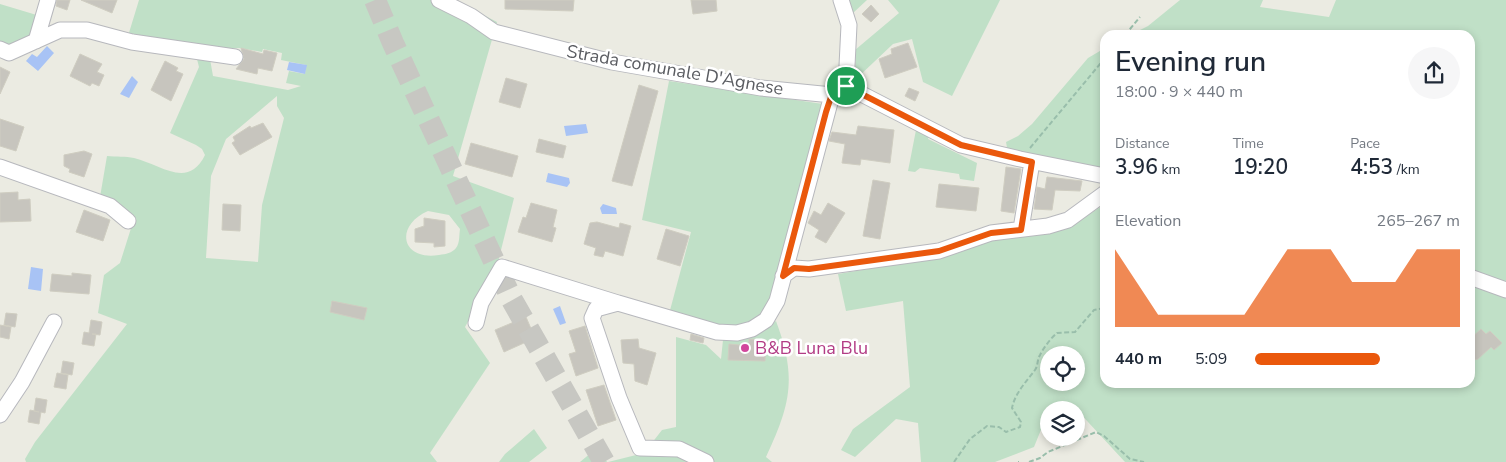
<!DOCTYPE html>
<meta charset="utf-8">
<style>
:root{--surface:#fff;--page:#f6f6f7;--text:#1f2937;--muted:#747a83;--accent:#ea580c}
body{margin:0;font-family:"Nunito Sans",sans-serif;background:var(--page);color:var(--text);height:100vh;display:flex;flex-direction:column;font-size:19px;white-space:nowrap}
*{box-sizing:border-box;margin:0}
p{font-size:16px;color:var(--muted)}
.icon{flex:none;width:28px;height:28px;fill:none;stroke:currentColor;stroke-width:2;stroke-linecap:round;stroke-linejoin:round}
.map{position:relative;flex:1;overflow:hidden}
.sheet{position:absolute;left:1100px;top:30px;width:375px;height:358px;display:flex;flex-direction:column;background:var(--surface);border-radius:15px;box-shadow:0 2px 8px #0003}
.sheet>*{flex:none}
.tools{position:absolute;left:1040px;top:346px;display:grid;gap:10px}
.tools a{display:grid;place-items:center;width:45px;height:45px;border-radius:50%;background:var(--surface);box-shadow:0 2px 8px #0003;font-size:25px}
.pin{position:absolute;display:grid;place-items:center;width:42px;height:42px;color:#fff;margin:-21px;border:2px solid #fff;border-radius:50%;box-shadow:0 1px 5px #0007}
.round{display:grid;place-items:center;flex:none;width:52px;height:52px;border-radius:26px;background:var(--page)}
.head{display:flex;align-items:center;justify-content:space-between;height:85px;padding:0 15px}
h1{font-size:28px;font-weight:600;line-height:38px}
.metrics{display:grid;grid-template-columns:repeat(3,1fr);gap:8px;height:85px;padding:5px 15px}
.metrics div{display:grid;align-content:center}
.metrics b{font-size:21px;font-weight:600}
.metrics small{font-size:14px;font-weight:400}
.metrics p{font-size:14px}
.chart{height:140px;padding:10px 15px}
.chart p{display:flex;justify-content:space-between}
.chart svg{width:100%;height:90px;margin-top:5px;fill:var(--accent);opacity:.7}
ul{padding:0 15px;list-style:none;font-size:16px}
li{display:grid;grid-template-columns:80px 60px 1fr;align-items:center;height:38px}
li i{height:12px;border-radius:6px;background:var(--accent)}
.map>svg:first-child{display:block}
</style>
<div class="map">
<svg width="1506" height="462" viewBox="0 0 1506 462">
<rect width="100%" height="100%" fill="#ebebe2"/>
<path fill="#c0e0c7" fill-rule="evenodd" d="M 139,0 L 455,0 L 497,22 L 453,176 L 514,198 L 496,270 L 465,327 L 490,363 L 430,453 L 437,462 L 26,462 L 25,459 L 35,442 L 127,324 L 98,313 L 104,275 L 120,263 L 133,222 L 100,197 L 107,156 C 116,157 126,156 134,158 C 160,164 188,190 205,155 L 202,149 L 196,145 L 170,133 L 199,67 L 197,59 L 210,59 L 213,76 L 288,90 L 301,86 L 286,83 L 289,71 L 305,74 L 306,65 L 281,60 L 282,53 L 263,49 L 262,52 L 240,48 L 214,49 L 128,36 ZM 277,96 L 277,106 L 284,118 L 262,205 L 258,262 L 206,258 L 211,176 L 226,139 ZM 428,211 L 449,215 L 460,229 C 459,235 460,243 456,248 C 452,253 446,254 439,255 C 400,261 395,225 428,211 Z
M 847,0 L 867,0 L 853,13 Z
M 888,0 L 1000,0 L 952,96 L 923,82 L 912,39 L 893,44 L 856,79 L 855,50 L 899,13 Z
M 1180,0 L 1263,0 L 1260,7 L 1329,17 L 1336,0 L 1506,0 L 1506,285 L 1470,272 L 1470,35 L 1356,35 L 1341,30 L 1340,35 L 1130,35 L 1148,26 Z
M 0,4 L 40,16 L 31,47 L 0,52 Z
M 1105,48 L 1105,171 L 1008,153 L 1006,142 L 1018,136 L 1032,124 L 1088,58 Z
M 669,81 L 823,104 L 773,302 L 755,323 L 723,329 L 669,314 L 691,232 L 642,220 Z
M 916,130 L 929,135 L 928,139 L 977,163 L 974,181 L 960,179 L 959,174 L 920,168 L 915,172 L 908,171 Z
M 1105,204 L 1105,382 L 1470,382 L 1470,280 L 1506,292 L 1506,462 L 1125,462 L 1076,409 L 1051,405 L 1034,447 L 995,462 L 921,462 L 918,423 L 896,419 L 855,457 L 841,450 L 853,429 L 910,387 L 903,301 L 846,311 L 838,274 L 940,257 L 990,241 L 1068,228 ZM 1049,355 L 1076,355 L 1076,382 L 1049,382 Z
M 776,321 C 797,377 791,404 766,457 L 772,462 L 608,462 L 644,453 L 662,430 L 676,427 L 676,337 L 706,345 L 721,359 L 723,340 L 760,332 Z
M 534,429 L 547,448 L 529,462 L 499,462 L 505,454 Z
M 598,447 L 607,462 L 580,462 Z"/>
<path fill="#a8c3f5" d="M 47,46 L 54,53 L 38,71 L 26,61 L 32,54 L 37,57 Z
M 289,62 L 307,65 L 305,74 L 287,70 Z
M 132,76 L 138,82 L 129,98 L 120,94 Z
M 586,124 L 588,133 L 566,136 L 564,126 Z
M 548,173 L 569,178 L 570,183 L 567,187 L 546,182 Z
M 603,204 L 616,208 L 617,214 L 602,214 L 600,208 Z
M 31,267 L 43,269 L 41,291 L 28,289 Z
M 560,306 L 566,323 L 560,325 L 553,309 Z"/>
<path fill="#c7c5be" stroke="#cfcdc1" d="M 57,0 L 70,0 L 67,10 L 56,6 Z
M 81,0 L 117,0 L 112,13 Z
M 505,0 L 574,0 L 573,11 L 505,9 Z
M 691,0 L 716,0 L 717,11 L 693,14 Z
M 871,5 L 879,14 L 871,22 L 862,14 Z
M 908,43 L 917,67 L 885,78 L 879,59 L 892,54 L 891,49 Z
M 241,48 L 263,54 L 264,50 L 277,53 L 272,71 L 258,68 L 257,74 L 236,69 L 244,59 Z
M 80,54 L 102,64 L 97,72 L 104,75 L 99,86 L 92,83 L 90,86 L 70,76 Z
M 165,61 L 178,68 L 176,71 L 183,74 L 171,101 L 151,90 Z
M 0,67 L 10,72 L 0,94 Z
M 506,78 L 527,84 L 520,108 L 499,102 Z
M 639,85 L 658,91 L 632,186 L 612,181 Z
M 909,88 L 919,92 L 915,101 L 905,96 Z
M 0,119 L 24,127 L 16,151 L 0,146 Z
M 263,123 L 272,137 L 240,155 L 232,143 L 235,141 L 233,137 L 250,126 L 251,128 Z
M 858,126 L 894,130 L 890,163 L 861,159 L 860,165 L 842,163 L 845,144 L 829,141 L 832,132 L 856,135 Z
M 539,139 L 566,146 L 563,158 L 536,152 Z
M 471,143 L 518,156 L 512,177 L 465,164 Z
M 84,151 L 92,154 L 84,177 L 69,172 L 70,169 L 64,166 L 64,155 Z
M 1006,167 L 1021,169 L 1014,213 L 1001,211 Z
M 1047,177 L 1082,181 L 1080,191 L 1055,190 L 1052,210 L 1034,209 L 1037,187 L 1045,189 Z
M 873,180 L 890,183 L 880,239 L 863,236 Z
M 939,184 L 979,188 L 976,211 L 936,207 Z
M 18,192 L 18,200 L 30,199 L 31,221 L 0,222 L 0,193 Z
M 531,203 L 557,210 L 553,227 L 556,228 L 552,242 L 518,232 L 523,217 L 526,218 Z
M 828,203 L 845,213 L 826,243 L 815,237 L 819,230 L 808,223 L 814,211 L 821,215 Z
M 223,204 L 241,205 L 240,231 L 222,230 Z
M 84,210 L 110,220 L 103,241 L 76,232 Z
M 424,218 L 445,221 L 445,246 L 434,247 L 434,243 L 415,242 L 415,229 L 424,226 Z
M 597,222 L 619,228 L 620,223 L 631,226 L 623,256 L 605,251 L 603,257 L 594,255 L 596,248 L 584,244 L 590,223 Z
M 666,229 L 689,236 L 680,266 L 657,259 Z
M 72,273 L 91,275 L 89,294 L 50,291 L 52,274 L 72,276 Z
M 332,301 L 367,308 L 364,320 L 330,312 Z
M 6,313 L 17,314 L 15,327 L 4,325 Z
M 526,317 L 535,338 L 504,352 L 495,330 Z
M 91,320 L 102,322 L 100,335 L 92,334 L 96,334 L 94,346 L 82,344 L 84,332 L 89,333 Z
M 0,325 L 11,327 L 9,339 L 0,337 Z
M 585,326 L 598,368 L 576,376 L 569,354 L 576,352 L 569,331 Z
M 1481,329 L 1486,334 L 1490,331 L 1502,343 L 1494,350 L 1491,347 L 1478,359 L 1470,361 L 1470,339 Z
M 691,334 L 704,338 L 703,343 L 690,340 Z
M 638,339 L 639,348 L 656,353 L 647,385 L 635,381 L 634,364 L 623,363 L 621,340 Z
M 749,339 L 766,340 L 765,361 L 728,360 L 729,344 L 749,346 Z
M 63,361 L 74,363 L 72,375 L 61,373 Z
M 57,373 L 68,375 L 66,389 L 54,387 Z
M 604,385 L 616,420 L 598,426 L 586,390 Z
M 36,398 L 47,400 L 45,413 L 41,412 L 39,424 L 28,422 L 30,410 L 39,412 L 34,411 Z"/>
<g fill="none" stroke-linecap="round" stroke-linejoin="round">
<path stroke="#c7c7c2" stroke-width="22" stroke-dasharray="22 11" stroke-linecap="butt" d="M 375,0 L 393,43 L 512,300 L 604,462"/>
<g stroke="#b7b8bd" stroke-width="17">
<path id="minor" d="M 439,0 L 471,16 L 494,32 L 612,62 L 761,88 L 832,95
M 841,0 L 849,25 L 846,86
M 36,41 L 48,0
M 0,49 L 9,53 L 60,30 L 87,30 L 132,42 L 235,57
M 846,86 L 961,145 L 1020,159 L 1105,176
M 0,167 L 110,206 L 128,221
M 1021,229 L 1032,162
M 783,276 L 794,268 L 809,269 L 939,251 L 991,233 L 1048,226 L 1068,220 L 1105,193
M 1470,277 L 1506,290
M 476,323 L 481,303 L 502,267 L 618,303
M 0,415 L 22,382 L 54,322
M 706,462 L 679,449 L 640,448 L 619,398 L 592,318 L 596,309 L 618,303 L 717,332 L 737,333 L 752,329 L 766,320 L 777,301 L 832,95 L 846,86"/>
</g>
<path stroke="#99beab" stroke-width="2" stroke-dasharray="5 2.5" stroke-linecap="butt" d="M 1125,35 L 1140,17
M 1030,148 L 1105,58
M 954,462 L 970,439 L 987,426 L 999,427 L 1006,432 L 1020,427 L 1021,422 L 1012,408 C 1015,393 1026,382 1035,370 C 1038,366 1037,360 1040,355 C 1044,347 1051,338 1057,333 L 1075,332 L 1094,310 L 1105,308
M 1018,462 L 1019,462
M 1029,462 L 1040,458 L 1048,452 L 1096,432 L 1104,436 L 1130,459 L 1144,462"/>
<use href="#minor" stroke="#fff" stroke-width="15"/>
</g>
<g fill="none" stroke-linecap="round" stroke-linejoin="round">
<g stroke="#fff" stroke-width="10">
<path id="route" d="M 846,86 L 961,145 L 1032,162 L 1021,230 L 991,233 L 939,251 L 809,269 L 794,268 L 783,276 L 826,112 L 832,94 Z"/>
</g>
<use href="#route" stroke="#ea580c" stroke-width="6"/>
</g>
<circle fill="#d1479c" stroke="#fff" stroke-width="2" cx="745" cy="348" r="5"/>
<g text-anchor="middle" stroke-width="5" stroke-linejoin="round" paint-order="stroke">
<g font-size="18" fill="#5a5c61" stroke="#fff">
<text transform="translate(675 70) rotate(10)" y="6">Strada comunale D'Agnese</text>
</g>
<g font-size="18" fill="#b23c85" stroke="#fff" text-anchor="start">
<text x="755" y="354">B&amp;B Luna Blu</text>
</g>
</g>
</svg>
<div class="tools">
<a><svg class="icon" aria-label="locate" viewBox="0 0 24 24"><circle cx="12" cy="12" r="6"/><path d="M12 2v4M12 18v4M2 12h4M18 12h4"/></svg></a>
<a><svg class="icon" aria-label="layers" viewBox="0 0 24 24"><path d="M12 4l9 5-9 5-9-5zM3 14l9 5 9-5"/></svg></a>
</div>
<div class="pin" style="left:846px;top:86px;background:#1e9e55"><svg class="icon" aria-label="arrive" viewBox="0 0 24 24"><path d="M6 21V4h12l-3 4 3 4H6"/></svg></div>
<section class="sheet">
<div class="head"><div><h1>Evening run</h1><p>18:00 · 9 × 440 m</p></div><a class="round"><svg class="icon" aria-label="share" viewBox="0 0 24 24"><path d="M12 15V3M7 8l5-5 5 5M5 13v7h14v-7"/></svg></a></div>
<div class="metrics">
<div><p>Distance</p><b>3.96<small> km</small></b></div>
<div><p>Time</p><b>19:20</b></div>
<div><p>Pace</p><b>4:53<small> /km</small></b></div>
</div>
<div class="chart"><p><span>Elevation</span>265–267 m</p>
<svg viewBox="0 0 160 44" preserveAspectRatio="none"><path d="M0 44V6L10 22L20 38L30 38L40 38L50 38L60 38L70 22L80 6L90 6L100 6L110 22L120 22L130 22L140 6L150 6L160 6V44z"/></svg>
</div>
<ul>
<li><b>440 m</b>5:09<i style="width:61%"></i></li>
</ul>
</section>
</div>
